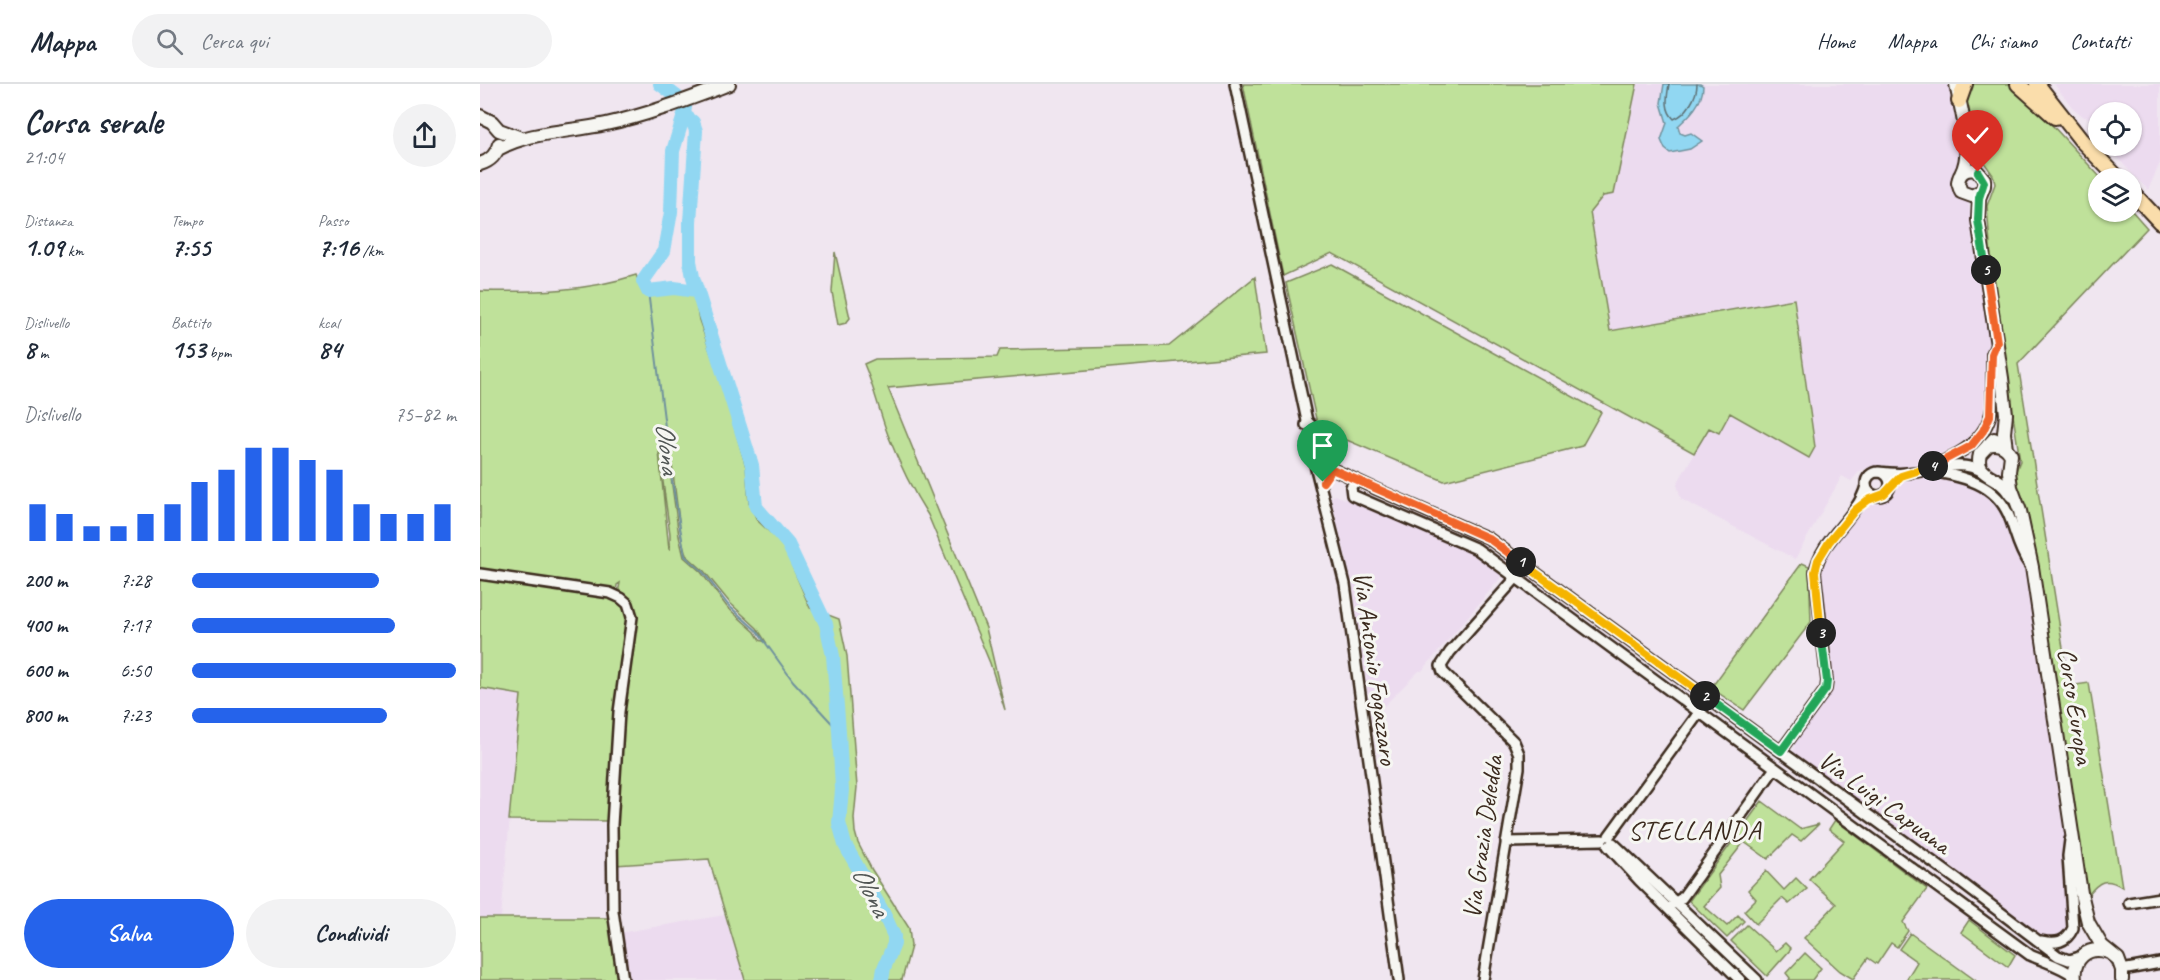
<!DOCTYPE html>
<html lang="it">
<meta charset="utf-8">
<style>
:root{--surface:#fff;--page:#f2f2f3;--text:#1f2937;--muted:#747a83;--line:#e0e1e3;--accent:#2563eb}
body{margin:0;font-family:Caveat,sans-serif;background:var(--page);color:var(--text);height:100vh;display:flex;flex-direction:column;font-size:22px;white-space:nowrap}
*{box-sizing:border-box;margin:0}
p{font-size:20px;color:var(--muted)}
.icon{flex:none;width:33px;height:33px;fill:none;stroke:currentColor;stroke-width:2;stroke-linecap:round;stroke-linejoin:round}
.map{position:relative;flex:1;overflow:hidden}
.side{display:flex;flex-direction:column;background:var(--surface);width:480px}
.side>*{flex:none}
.controls{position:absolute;left:1608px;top:18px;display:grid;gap:12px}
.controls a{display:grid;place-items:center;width:54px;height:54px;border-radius:50%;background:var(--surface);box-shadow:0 2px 4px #0004;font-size:30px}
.pin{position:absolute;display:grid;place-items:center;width:51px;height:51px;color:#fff;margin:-62px -26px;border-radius:50% 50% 50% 0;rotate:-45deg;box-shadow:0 0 6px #0007}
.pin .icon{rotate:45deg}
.km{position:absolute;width:30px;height:30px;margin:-15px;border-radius:50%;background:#222;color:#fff;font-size:16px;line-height:30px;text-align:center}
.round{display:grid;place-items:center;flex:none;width:63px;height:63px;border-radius:32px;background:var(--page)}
.summary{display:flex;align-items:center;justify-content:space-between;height:102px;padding:0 24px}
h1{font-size:33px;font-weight:800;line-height:45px}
.stats{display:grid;grid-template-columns:repeat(3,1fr);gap:9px;height:102px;padding:6px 24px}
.stats div{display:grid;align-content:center}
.stats b{font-size:26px;font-weight:800}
.stats small{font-size:16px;font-weight:400}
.stats p{font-size:16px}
.chart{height:168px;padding:12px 24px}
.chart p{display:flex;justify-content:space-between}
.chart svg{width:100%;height:108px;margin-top:6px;stroke:var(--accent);stroke-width:6}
.cta{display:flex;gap:12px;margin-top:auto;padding:12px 24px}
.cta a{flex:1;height:69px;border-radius:36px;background:var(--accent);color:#fff;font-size:24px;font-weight:800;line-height:69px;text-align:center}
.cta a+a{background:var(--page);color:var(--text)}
ul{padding:0 24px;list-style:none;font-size:20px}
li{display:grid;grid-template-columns:96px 72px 1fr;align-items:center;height:45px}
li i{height:15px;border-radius:8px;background:var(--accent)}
header{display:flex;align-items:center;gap:36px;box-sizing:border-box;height:84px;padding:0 30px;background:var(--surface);border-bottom:2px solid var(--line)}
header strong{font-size:28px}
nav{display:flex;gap:33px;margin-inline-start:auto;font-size:21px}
.search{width:420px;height:54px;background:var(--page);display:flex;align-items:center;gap:15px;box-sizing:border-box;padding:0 21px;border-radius:33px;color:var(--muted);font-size:22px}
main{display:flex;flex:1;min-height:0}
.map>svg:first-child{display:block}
</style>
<header>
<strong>Mappa</strong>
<div class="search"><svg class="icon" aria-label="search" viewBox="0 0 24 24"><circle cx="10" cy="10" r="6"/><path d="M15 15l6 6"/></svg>Cerca qui</div>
<nav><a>Home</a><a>Mappa</a><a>Chi siamo</a><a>Contatti</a></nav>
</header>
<main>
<section class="side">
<div class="summary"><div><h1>Corsa serale</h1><p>21:04</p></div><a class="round"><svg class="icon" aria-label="share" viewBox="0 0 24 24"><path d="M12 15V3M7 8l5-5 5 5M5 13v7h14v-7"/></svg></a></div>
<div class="stats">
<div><p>Distanza</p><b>1.09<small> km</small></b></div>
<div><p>Tempo</p><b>7:55</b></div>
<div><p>Passo</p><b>7:16<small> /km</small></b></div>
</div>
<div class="stats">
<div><p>Dislivello</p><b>8<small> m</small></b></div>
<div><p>Battito</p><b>153<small> bpm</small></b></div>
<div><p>kcal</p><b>84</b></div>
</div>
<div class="chart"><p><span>Dislivello</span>75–82 m</p>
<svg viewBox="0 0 160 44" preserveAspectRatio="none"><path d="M5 44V29M15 44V33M25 44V38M35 44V38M45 44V33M55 44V29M65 44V20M75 44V15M85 44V6M95 44V6M105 44V11M115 44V15M125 44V29M135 44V33M145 44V33M155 44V29"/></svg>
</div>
<ul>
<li><b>200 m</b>7:28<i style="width:71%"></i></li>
<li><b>400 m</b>7:17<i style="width:77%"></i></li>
<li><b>600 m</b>6:50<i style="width:100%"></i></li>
<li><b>800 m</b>7:23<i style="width:74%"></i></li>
</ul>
<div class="cta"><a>Salva</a><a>Condividi</a></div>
</section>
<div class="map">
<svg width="1680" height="896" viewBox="0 0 1680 896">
<rect width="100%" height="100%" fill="#f0e6f0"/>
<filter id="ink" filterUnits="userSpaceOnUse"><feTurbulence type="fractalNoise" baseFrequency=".0167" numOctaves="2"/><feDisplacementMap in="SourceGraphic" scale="12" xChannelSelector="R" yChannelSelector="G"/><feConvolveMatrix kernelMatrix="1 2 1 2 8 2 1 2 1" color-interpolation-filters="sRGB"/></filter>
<g filter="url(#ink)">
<path fill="#ecdbef" d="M 1157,0 L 1469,0 L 1517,294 L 1519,322 L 1517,336 L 1503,358 L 1491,368 L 1475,376 L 1431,384 L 1404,381 L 1389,383 L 1380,387 L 1371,397 L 1362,392 L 1315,475 L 1201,415 L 1197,400 L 1229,343 L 1250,329 L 1329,373 L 1130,248 L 1110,128 L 1123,112 L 1134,110 Z
M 1574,0 L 1680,0 L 1680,79 L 1668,106 L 1626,62 L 1652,62 L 1652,28 L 1618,28 L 1618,48 L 1618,36 L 1604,33 L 1593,24 Z
M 1445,387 L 1483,394 L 1519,417 L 1541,476 L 1550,488 L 1588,739 L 1589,850 L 1569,857 L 1314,669 L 1315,657 L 1353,606 L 1354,600 L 1335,488 L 1336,483 L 1376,427 L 1388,416 L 1404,411 L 1422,393 Z
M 855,411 L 998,469 L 1024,490 L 942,587 L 939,587 L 894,632 L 891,633 L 872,497 L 851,414 Z
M 0,604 L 41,610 L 21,834 L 0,834 Z
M 245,831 L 265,896 L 147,896 L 139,849 Z"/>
<path fill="#bfe19a" stroke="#7d865c" stroke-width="1.5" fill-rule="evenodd" d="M 763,0 L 1157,0 L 1134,110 L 1123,112 L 1110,128 L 1130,247 L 1314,215 L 1335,363 L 1329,374 L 1250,329 L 1239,349 L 1229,344 L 1214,369 L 852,169 L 803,192 Z
M 1490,0 L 1534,0 L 1621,94 L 1618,94 L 1618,128 L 1652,127 L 1667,144 L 1538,280 L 1589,602 L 1609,599 L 1642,803 C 1626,793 1619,797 1608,811 L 1552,452 L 1535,397 L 1535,389 L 1540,377 L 1513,200 L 1507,122 L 1515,100 L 1513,91 L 1501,74 L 1497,60 L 1492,60 L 1487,20 Z
M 355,168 L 370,234 L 366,239 L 358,241 L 352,208 Z
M 852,180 L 1121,328 L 1102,362 L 964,397 L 838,344 L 806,199 Z
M 156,191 L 163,208 L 172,210 L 190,207 L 214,209 L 219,236 L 241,298 L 266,383 L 269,419 L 277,436 L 303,461 L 330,524 L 359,535 L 367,572 L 377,703 L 374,734 L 375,748 L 378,759 L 392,786 L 429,844 L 431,862 L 422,896 L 406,896 C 407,878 421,864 417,845 L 368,762 L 363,739 L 366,708 L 364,692 L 359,683 L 355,738 L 361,764 L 387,807 L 409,851 L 409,856 L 397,896 L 265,896 L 229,775 L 135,781 L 137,707 L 155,522 L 138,509 L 140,499 L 137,501 L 136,508 L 0,487 L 0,207 C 53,208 105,208 156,191 ZM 186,347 L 188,350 L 201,452 L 206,471 L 224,487 L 250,519 L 277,544 L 286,558 L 280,556 L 275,548 L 247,523 L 221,488 L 204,473 L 199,452 L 186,358 ZM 179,368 L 190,450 L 190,465 L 189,465 Z
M 775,193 L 786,270 L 408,304 L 506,544 L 525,626 L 510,579 L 448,431 C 432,406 419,379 408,351 C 399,327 394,303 384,280 L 395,275 L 517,273 L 520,266 L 689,262 Z
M 1322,479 L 1329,482 L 1331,538 L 1264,626 L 1231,604 Z
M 0,492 L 132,513 L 144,520 L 148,536 L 129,737 L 29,736 L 41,611 L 0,604 Z
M 1282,717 L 1320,745 L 1339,740 L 1321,757 L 1312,751 L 1288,775 L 1264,758 L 1238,791 L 1240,804 L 1224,822 L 1247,842 L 1258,831 L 1264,837 L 1247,854 L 1209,817 Z
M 1355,736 L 1447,805 L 1423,838 L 1428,847 L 1417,863 L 1411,859 L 1397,880 L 1388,874 L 1373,895 L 1360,887 L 1324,854 L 1356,820 L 1329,795 L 1364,757 L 1349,745 Z
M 1286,787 L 1304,806 L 1316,794 L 1327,805 L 1309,820 L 1302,814 L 1276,840 L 1264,827 L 1276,815 L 1268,806 Z
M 0,834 L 130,834 L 139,896 L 0,896 Z
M 1489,836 L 1535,871 L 1528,883 L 1481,848 Z
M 1267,841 L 1296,867 L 1305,859 L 1311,865 L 1287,892 L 1251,857 Z
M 1430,849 L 1495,896 L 1426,896 L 1437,878 L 1419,865 Z
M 1325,869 L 1341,884 L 1332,896 L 1309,896 L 1310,894 L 1306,889 Z"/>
<path fill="#91d7f2" stroke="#6f929d" stroke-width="1.5" d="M 1184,0 L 1220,0 L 1223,2 C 1223,19 1209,32 1198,42 L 1200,49 L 1205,51 L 1211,49 L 1222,57 L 1210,65 L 1190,69 L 1185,65 L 1181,56 L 1187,39 L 1181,19 Z"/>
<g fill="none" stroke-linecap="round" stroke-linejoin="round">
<path stroke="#5d6f73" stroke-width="1.5" d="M 1189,0 C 1187,13 1184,25 1194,35 C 1207,30 1217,13 1217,0"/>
<path stroke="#6f929d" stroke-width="2" d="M 168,207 L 191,391 L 205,472 L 223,488 L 248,521 L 277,547 L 313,597 L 359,647"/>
<path stroke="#91d7f2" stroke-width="14" d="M 180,0 L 196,12 L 205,23 L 204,31 L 213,38 L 216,47 L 210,138 L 210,177 L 213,193 L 272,381 L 276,423 L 308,460 L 346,540 L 353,572 L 359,647 L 362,706 L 359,739 L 361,746 L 365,761 L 404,830 L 414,852 L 414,860 L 404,884 L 402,896
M 204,31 L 193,67 L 191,128 L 184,167 L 163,197 L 168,207 L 194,204 L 216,207"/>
<g stroke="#3b2a1e" stroke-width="14">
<path id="street" d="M 755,0 L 827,337 L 826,341
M 827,337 L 830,340 L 838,375 L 842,380 L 896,405 L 1008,454 L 1479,797 L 1578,872 L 1589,876 L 1600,873
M 832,369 L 865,500 L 919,896
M 1445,386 C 1475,372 1506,360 1512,324 L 1512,270 L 1516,261
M 1445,386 C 1481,392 1518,398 1531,437 C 1536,451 1540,468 1549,480
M 1398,388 C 1407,389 1418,390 1427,389 C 1452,388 1479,374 1503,388
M1386 400a12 12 0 1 1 24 0a12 12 0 1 1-24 0Z
M 876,396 L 871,403 L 872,411 L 997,465 L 1550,871 C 1565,878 1581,882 1594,892
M 0,490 L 130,509 L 141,514 L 148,520 L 152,533 L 139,628 L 132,741 L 133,827 L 143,896
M 1301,667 L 1346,605 L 1347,597 L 1335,488 C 1341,454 1377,435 1386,402
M 1129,752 L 1229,615
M 1026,758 L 1122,756
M 1133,759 L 1277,896
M 1128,762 L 1159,796 L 1260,896
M 1649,819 L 1680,814
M 1193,820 L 1202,814 L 1295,684
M 1561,857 C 1576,860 1586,859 1593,844 L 1588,772 L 1590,756
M 1642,886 L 1680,879
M 1003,896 L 1039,684 L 1039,670 L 1034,658 L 963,588 L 961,582 L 970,568 L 1036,494"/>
</g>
<g stroke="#3b2a1e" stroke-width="16">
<path id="secondary" d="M 1476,0 C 1481,26 1494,66 1481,90
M 0,32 L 12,38 L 19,46 L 41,54
M 18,65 C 50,47 91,48 126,40 C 168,31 209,15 249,0
M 0,80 C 10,77 17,70 19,60
M 1501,107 L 1492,112 L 1481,108 L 1478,99 C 1479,89 1485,84 1496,86 L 1504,95 L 1504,102 L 1499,114 L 1498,136 L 1522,294 L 1526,330 L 1524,349 L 1526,364
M 1514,355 L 1500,370 C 1495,389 1510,390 1522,400 C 1526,403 1529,408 1532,412
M 1508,361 C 1518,358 1526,362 1531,371 L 1529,388 L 1531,403 L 1540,427 L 1552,483 L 1601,809 L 1608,838 L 1622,862 L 1638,875 L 1642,886 L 1642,896
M 1595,896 C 1592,875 1608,861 1628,868"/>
</g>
<g stroke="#3b2a1e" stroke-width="18">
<path id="primary" d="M 1538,0 L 1575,33
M 1557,0 L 1601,56 L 1638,94
M 1479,17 L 1485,0
M 1652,108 L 1680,138"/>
</g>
<use href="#street" stroke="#f6f6f2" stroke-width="9"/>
<use href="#secondary" stroke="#f6f6f2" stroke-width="12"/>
<use href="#primary" stroke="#faddab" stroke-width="14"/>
</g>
</g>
<g fill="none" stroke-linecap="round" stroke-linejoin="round" filter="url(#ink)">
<g stroke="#fff" stroke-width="12">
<path id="split-1" d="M 843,398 L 852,385 L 1008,454 L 1041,478"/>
</g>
<g stroke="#fff" stroke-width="12">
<path id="split-2" d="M 1041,478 L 1225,612"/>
</g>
<g stroke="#fff" stroke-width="12">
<path id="split-3" d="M 1225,612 L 1301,667 L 1346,605 L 1347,597 L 1341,549"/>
</g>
<g stroke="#fff" stroke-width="12">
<path id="split-4" d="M 1341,549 L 1335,488 L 1338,476 L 1349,458 L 1375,426 L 1388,416 L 1404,410 L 1421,392 L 1453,382"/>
</g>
<g stroke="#fff" stroke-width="12">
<path id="split-5" d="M 1453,382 L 1491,362 L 1503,347 L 1510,332 L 1512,270 L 1517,258 L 1506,186"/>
</g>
<g stroke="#fff" stroke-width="12">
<path id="split-6" d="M 1498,88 L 1504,98 L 1499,114 L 1498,136 L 1506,186"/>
</g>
<use href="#split-1" stroke="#f0652b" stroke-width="8"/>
<use href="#split-2" stroke="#f5b400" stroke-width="8"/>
<use href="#split-3" stroke="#22a559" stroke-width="8"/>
<use href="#split-4" stroke="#f5b400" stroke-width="8"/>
<use href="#split-5" stroke="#f0652b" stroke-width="8"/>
<use href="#split-6" stroke="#22a559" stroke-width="8"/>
</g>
<g text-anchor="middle" stroke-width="6" stroke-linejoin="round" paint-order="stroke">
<g font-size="26" fill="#3b2a1e" stroke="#f6f6f2">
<text transform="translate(896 584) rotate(82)" y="9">Via Antonio Fogazzaro</text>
<text transform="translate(1596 622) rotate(81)" y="9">Corso Europa</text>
<text transform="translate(1405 718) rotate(36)" y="9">Via Luigi Capuana</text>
<text transform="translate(1002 753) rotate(-82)" y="9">Via Grazia Deledda</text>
</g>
<g font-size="27" font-style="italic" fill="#505553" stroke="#f6f6f2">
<text transform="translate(188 364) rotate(83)" y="9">Olona</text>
<text transform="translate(391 807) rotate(63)" y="9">Olona</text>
</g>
<g font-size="27" letter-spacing="1.5" fill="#3b2a1e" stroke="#f6f6f2">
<text x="1215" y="755">STELLANDA</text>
</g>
</g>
</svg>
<div class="controls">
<a><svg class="icon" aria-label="locate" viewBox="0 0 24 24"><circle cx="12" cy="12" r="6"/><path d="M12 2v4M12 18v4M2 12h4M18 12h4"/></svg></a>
<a><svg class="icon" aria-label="layers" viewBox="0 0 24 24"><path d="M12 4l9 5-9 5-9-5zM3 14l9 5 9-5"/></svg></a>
</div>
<div class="pin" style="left:843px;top:398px;background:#1e9e55"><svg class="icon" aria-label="arrive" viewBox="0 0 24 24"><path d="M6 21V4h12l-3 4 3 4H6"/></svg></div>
<div class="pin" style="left:1498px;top:88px;background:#d93025"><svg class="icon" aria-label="check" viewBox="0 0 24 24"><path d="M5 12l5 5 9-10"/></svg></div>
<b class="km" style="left:1041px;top:478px">1</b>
<b class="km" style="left:1225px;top:612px">2</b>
<b class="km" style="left:1341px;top:549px">3</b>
<b class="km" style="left:1453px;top:382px">4</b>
<b class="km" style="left:1506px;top:186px">5</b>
</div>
</main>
